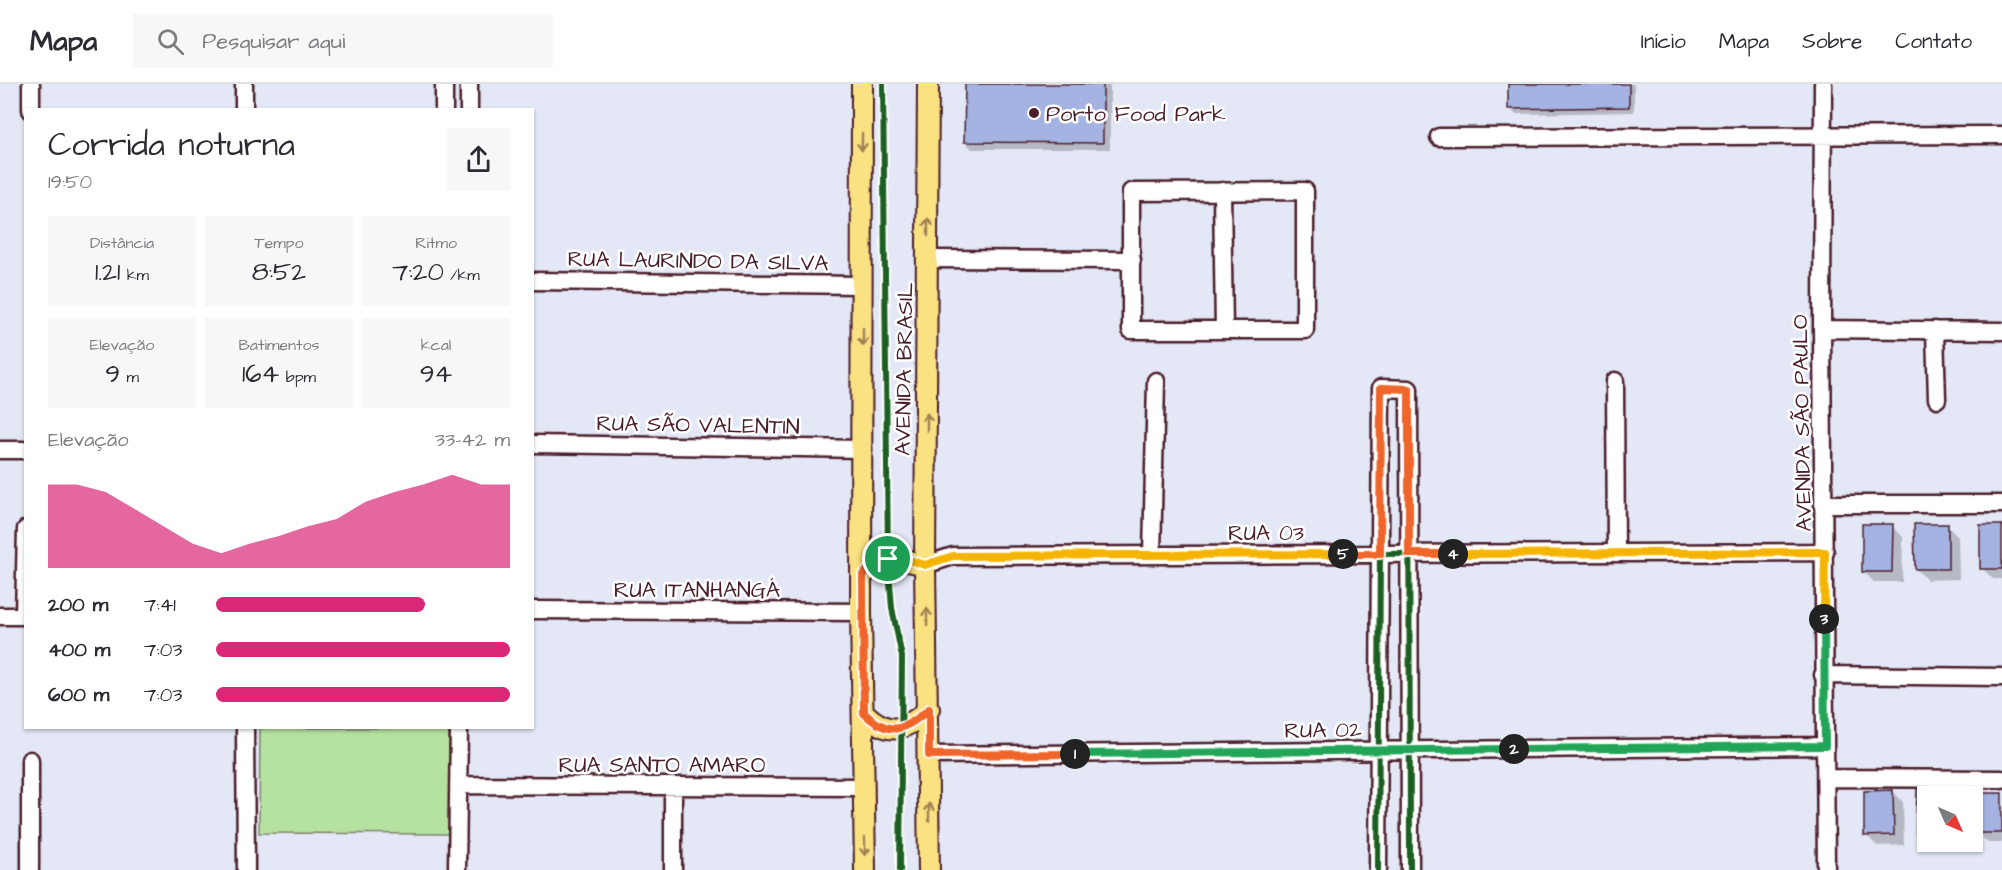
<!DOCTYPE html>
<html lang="pt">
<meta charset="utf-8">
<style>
:root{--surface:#fff;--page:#f7f7f7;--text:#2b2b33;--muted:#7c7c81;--line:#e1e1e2;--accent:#db2777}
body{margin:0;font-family:"Architects Daughter",sans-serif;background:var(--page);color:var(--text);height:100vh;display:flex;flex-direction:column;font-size:22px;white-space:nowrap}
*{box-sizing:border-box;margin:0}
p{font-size:20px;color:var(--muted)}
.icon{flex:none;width:33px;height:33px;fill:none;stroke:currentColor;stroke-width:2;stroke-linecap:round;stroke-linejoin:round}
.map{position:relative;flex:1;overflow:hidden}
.sheet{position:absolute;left:24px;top:24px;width:510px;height:621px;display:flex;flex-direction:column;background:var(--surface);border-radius:0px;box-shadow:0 2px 4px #0004}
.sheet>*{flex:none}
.needle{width:39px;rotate:135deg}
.buttons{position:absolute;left:1917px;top:702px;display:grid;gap:12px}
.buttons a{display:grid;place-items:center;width:66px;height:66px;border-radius:0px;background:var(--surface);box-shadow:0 2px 4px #0004;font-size:30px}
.pin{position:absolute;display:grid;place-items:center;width:51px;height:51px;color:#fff;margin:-26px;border:3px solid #fff;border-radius:50%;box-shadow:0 2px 6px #0007}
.km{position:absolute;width:30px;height:30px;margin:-15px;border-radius:50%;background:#222;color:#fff;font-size:16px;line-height:30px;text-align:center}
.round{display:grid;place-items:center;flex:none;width:63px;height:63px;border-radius:0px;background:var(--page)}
.headline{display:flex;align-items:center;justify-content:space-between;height:102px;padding:0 24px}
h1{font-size:33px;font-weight:600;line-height:45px}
.figures{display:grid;grid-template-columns:repeat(3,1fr);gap:9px;height:102px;padding:6px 24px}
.figures div{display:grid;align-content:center;border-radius:0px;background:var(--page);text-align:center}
.figures b{font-size:26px;font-weight:600}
.figures small{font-size:16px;font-weight:400}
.figures p{font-size:16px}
.chart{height:168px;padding:12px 24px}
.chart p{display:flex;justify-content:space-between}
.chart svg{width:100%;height:108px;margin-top:6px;fill:var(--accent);opacity:.7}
ul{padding:0 24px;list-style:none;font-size:20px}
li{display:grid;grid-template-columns:96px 72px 1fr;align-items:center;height:45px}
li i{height:15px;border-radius:8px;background:var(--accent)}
header{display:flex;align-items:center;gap:36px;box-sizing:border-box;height:84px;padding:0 30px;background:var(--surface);border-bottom:2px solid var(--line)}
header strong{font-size:28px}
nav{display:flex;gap:33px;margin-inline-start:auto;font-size:21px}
.search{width:420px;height:54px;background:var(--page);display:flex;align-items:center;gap:15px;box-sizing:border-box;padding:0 21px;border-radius:0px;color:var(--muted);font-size:22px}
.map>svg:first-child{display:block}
</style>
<header>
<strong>Mapa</strong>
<div class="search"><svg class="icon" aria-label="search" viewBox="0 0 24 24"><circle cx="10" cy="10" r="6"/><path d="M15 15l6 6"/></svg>Pesquisar aqui</div>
<nav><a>Início</a><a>Mapa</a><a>Sobre</a><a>Contato</a></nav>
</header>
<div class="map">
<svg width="2002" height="786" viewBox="0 0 2002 786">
<rect width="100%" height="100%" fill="#e4e8f6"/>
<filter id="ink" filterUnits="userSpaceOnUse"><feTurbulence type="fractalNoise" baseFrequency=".0167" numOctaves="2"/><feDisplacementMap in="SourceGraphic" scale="12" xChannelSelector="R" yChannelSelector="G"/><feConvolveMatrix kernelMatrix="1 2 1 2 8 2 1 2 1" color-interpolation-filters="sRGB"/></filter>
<g filter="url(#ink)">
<path fill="#b5e2a1" stroke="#808066" stroke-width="1.5" d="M 260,644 L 449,644 L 450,750 L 259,749 Z"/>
<path fill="#0003" d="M 967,0 L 1110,0 L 1110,65 L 972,65 L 965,58 Z
M 1510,0 L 1634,0 L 1634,28 L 1515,30 L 1510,24 Z
M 1892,442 L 1903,453 L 1902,498 L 1874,498 L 1863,487 Z
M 1947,442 L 1958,453 L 1959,495 L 1927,496 L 1916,485 Z
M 2002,442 L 2002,495 L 1993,495 L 1982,484 Z
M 1893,707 L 1903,718 L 1904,761 L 1877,762 L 1866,751 Z
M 1918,709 L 1945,709 L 1949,712 L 1928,712 L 1928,758 L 1956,758 L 1956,761 L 1929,760 L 1918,749 Z
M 2002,711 L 2002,759 L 1988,759 L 1977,748 Z"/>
<path fill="#a4b3e2" stroke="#4a1f2b" stroke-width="1.5" d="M 965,0 L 1103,0 L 1103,59 L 964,58 Z
M 1508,0 L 1629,0 L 1629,23 L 1508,25 Z
M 1862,440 L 1893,440 L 1892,488 L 1862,488 Z
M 1914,440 L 1948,440 L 1948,485 L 1915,485 Z
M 1980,441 L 2002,441 L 2002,485 L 1980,485 Z
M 1917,705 L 1928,705 L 1928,750 L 1916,750 Z
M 1893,706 L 1894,751 L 1864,752 L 1864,707 Z
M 1977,709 L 2002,709 L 2002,749 L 1976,749 Z"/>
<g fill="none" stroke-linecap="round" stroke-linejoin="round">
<g stroke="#4a1f2b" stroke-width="21">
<path id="minor" d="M 244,0 L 244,26
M 444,0 L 444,26
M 1823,0 L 1822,245 L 1826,786
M 31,26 L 31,0
M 469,26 L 469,0
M 1439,53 L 2002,51
M 1222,107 L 1224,246
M 1305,107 L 1305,246 L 1131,246 L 1131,108 Z
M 929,175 L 1132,176
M 532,197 L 862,201
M 1822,245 L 2002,247
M 1935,246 L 1937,315
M 1615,297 L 1616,469
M 532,360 L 863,365
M 0,366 L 26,366
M 1823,420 L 2002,420
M 1152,471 L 1156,297
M 925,481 L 953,472 L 1825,468
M 532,526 L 861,528
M 0,532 L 26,532
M 24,532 L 26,445
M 1823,591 L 2002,593
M 245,644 L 246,786
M 929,671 L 1825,662
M 1826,694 L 2002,695
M 459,701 L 865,703
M 673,704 L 673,786
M 30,786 L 30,676
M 457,786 L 459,644
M 1378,786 L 1381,304 L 1409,305 L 1410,786"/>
</g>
<g stroke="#4a1f2b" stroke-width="24">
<path id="major" d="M 862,0 L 861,528 L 865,786
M 928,0 L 925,481 L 929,786
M 863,491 C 881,470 901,474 925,481
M 864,629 C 890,654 905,646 929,625"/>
</g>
<use href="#minor" stroke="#fff" stroke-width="16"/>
<use href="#major" stroke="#fae181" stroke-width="20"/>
<g stroke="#fff" stroke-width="10">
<path id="cycleway" d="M 883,0 L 888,475 L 892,524 L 902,573 L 900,786
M 925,481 L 953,472 L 1825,468
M 1378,786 L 1381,304 L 1409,305 L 1410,786"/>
</g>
<use href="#cycleway" stroke="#1b5e20" stroke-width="6"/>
</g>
<defs><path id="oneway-shaft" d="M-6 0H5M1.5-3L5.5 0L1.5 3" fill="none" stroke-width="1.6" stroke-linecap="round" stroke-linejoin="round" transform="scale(1.5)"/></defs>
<g stroke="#a28056">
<use href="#oneway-shaft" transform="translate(862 58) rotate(90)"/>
<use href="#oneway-shaft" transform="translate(928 143) rotate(-90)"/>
<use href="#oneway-shaft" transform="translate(863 253) rotate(90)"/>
<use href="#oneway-shaft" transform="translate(927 338) rotate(-89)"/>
<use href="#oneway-shaft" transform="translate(927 533) rotate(-91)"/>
<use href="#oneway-shaft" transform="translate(929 728) rotate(-90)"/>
<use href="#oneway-shaft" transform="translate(865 763) rotate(90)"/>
</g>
</g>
<g fill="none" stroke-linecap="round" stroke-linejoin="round" filter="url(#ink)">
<g stroke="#fff" stroke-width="12">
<path id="split-1" d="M 888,475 L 879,476 L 863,491 L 864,629 C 890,654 905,646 929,625 L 929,671 L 1075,670"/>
</g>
<g stroke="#fff" stroke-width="12">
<path id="split-2" d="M 1075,670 L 1514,665"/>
</g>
<g stroke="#fff" stroke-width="12">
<path id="split-3" d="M 1514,665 L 1825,662 L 1824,535"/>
</g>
<g stroke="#fff" stroke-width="12">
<path id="split-4" d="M 1453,470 L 1825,468 L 1824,535"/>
</g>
<g stroke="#fff" stroke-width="12">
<path id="split-5" d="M 1343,470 L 1380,470 L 1381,304 L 1409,305 L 1409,470 L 1453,470"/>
</g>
<g stroke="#fff" stroke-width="12">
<path id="split-6" d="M 888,475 L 903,474 L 925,481 L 953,472 L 1343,470"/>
</g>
<use href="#split-1" stroke="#f0652b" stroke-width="8"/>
<use href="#split-2" stroke="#22a559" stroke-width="8"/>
<use href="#split-3" stroke="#22a559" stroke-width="8"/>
<use href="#split-4" stroke="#f5b400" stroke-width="8"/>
<use href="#split-5" stroke="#f0652b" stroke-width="8"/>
<use href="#split-6" stroke="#f5b400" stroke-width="8"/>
</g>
<circle fill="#4a1f2b" stroke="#fff" stroke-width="2" cx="1034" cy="29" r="6"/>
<g text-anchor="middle" stroke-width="5" stroke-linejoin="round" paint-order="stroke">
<g font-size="22" fill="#4a1f2b" stroke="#fff" text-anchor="start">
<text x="1046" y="37">Porto Food Park</text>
</g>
<g font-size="22" fill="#4a1f2b" stroke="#fff">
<text transform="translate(698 176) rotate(1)" y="8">RUA LAURINDO DA SILVA</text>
<text transform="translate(903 285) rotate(-89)" y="8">AVENIDA BRASIL</text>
<text transform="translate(1801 339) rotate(-91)" y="8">AVENIDA SÃO PAULO</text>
<text transform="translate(698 340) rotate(1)" y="8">RUA SÃO VALENTIN</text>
<text x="1266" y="456">RUA 03</text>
<text x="697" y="513">RUA ITANHANGÁ</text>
<text transform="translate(1323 645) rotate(-1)" y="8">RUA 02</text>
<text x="662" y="688">RUA SANTO AMARO</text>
</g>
</g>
</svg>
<div class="buttons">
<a><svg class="needle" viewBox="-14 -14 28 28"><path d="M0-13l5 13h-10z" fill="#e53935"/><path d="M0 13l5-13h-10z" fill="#7c7c81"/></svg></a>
</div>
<div class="pin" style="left:888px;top:475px;background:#1e9e55"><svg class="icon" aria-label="arrive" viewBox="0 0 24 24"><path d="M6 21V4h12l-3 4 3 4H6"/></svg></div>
<b class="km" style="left:1075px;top:670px">1</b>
<b class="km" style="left:1514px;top:665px">2</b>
<b class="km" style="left:1824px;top:535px">3</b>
<b class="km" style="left:1453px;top:470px">4</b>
<b class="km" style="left:1343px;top:470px">5</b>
<section class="sheet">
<div class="headline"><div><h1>Corrida noturna</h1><p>19:50</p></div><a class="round"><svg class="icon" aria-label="share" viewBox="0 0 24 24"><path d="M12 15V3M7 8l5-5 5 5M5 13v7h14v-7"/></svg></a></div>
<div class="figures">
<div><p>Distância</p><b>1.21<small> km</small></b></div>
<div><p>Tempo</p><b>8:52</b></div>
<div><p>Ritmo</p><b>7:20<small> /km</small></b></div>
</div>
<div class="figures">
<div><p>Elevação</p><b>9<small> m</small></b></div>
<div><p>Batimentos</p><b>164<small> bpm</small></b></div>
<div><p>kcal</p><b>94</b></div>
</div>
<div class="chart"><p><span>Elevação</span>33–42 m</p>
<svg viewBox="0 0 160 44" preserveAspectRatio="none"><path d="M0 44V10L10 10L20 13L30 20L40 27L50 34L60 38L70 34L80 31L90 27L100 24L110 17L120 13L130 10L140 6L150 10L160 10V44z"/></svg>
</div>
<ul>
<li><b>200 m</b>7:41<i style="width:71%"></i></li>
<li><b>400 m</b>7:03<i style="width:100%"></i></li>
<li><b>600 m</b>7:03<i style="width:100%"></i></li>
</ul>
</section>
</div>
